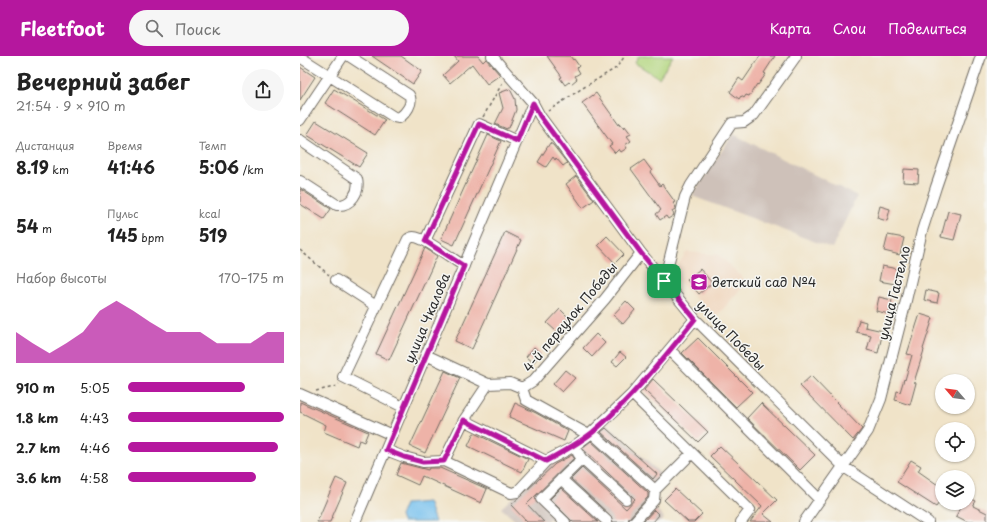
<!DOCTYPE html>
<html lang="ru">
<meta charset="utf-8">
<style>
:root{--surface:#fff;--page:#f6f6f6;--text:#222;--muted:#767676;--accent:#b5179e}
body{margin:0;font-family:"Playpen Sans",sans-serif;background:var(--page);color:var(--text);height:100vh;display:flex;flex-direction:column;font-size:15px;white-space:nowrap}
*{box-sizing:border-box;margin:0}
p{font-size:13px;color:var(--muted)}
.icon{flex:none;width:22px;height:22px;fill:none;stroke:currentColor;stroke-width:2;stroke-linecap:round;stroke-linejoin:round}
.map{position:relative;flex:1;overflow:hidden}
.drawer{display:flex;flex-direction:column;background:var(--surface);width:300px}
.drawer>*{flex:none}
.needle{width:26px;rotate:298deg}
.controls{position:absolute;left:635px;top:318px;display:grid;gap:8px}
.controls a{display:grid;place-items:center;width:40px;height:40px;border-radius:50%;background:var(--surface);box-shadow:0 1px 3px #0004;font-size:20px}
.pin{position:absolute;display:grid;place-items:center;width:34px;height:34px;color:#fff;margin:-17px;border-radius:8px;box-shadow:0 2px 6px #0006}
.round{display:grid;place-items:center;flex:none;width:42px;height:42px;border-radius:21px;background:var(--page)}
.overview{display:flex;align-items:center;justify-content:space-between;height:68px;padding:0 16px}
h1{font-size:22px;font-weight:700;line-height:30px}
.figures{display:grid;grid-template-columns:repeat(3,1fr);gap:6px;height:68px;padding:4px 16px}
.figures div{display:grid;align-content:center}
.figures b{font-size:17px;font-weight:700}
.figures small{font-size:11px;font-weight:400}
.figures p{font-size:11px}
.chart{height:112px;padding:8px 16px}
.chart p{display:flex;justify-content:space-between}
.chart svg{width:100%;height:72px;margin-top:4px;fill:var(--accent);opacity:.7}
ul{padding:0 16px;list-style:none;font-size:13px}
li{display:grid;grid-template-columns:64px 48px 1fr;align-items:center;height:30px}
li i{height:10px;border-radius:5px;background:var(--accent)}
header{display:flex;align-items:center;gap:24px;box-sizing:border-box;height:56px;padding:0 20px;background:var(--accent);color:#fff}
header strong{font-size:19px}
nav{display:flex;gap:22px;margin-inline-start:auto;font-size:14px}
.search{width:280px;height:36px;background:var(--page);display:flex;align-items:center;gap:10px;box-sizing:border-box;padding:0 14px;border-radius:22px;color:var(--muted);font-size:15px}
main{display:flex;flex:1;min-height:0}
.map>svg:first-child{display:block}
</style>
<header>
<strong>Fleetfoot</strong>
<div class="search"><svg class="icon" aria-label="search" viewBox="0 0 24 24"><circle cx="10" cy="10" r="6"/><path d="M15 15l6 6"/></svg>Поиск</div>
<nav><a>Карта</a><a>Слои</a><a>Поделиться</a></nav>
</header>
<main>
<section class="drawer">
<div class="overview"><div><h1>Вечерний забег</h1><p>21:54 · 9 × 910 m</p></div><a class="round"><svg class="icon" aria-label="share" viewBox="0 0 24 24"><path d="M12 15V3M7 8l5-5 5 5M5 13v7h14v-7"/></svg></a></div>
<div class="figures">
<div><p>Дистанция</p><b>8.19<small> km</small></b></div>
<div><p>Время</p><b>41:46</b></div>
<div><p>Темп</p><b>5:06<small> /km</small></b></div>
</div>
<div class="figures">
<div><b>54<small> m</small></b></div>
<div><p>Пульс</p><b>145<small> bpm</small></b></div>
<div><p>kcal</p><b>519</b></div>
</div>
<div class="chart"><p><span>Набор высоты</span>170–175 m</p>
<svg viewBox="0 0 160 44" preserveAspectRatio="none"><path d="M0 44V25L10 32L20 38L30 32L40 25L50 12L60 6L70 12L80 19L90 25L100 25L110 25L120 32L130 32L140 32L150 25L160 25V44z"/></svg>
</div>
<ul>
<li><b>910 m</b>5:05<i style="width:75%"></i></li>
<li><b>1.8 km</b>4:43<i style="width:100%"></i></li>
<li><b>2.7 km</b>4:46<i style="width:96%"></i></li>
<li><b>3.6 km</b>4:58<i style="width:82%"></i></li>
</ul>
</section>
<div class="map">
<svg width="687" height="466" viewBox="0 0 687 466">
<rect width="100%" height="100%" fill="#f6f6f2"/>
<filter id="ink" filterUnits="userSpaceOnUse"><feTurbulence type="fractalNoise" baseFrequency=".025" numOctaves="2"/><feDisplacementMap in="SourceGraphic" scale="8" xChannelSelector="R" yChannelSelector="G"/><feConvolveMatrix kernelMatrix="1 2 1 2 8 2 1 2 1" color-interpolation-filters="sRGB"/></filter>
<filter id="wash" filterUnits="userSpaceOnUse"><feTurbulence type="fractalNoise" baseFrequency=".012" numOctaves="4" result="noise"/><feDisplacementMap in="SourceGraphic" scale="16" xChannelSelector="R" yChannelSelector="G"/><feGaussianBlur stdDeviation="0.9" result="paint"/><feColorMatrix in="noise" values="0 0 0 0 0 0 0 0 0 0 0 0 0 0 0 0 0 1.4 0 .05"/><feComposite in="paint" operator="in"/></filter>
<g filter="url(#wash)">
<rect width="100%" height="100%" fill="#f0e3c8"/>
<path fill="#f0d5bc" d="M 387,196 L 419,199 L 447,226 L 415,262 L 371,218 Z"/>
<path fill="#cec1b9" d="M 433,78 L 557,140 L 532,192 L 392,140 Z
M 304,365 L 364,421 L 350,446 L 364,462 L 360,466 L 254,466 L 250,462 L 246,466 L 217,466 L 201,452 L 266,393 Z"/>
<path fill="#b3d67f" stroke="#6f8055" d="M 339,0 L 373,0 L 359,22 L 335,7 Z"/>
<path fill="#74c0ee" stroke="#50768c" d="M 128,446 L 135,466 L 102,466 L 100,460 L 105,448 Z"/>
<g id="blocks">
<path fill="#eeb3a8" d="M 72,0 L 101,0 L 122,15 L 113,28 Z
M 154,0 L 178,0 L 183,6 L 186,3 L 200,19 L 187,28 L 172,8 L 150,27 L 143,19 L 158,5 Z
M 247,0 L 270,0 L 273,4 L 274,3 L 279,10 L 277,12 L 280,17 L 275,20 L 277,23 L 271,28 L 269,26 L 265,29 L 260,22 L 262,21 Z
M 460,0 L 475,0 L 464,17 L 466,18 L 458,29 L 457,28 L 449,40 L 446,39 L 444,42 L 441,40 L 439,43 L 430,36 L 439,22 L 443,25 Z
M 0,11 L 15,21 L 0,44 Z
M 34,33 L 85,64 L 75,79 L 25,47 Z
M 210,33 L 215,43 L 216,54 L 209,72 L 207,72 L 207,73 L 195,68 L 203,52 L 199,37 Z
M 296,37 L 319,69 L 320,67 L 324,72 L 325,70 L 331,78 L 327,80 L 331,85 L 325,89 L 327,92 L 321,96 L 319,93 L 315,97 L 309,90 L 312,88 L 282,47 Z
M 16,65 L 68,97 L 59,111 L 7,79 Z
M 188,79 L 201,85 L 154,189 L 141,183 Z
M 250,87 L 253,89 L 267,107 L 263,110 L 256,102 L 255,104 L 253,101 L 246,111 L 238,106 Z
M 344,104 L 352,115 L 350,116 L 360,130 L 362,128 L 375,146 L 373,147 L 376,151 L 375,153 L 372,155 L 374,159 L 368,163 L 366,160 L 360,164 L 356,158 L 361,154 L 331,113 Z
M 604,113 L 619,114 L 618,127 L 603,126 Z
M 276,120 L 294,144 L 283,152 L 266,128 Z
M 0,133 L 31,153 L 24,163 L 0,148 Z
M 580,150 L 590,153 L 587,165 L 577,162 Z
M 648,155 L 661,158 L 654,184 L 641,181 Z
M 205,176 L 221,184 L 172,293 L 155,285 Z
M 588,179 L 604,182 L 600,199 L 584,195 Z
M 307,180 L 324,198 L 315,207 L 298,189 Z
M 125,192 L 137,200 L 89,304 L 76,298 Z
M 582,210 L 598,213 L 595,228 L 579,225 Z
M 400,213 L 412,227 L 399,238 L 387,224 Z
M 626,234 L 639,237 L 637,247 L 624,244 Z
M 579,241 L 592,244 L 589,258 L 576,255 Z
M 326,245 L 335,254 L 323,268 L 313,259 Z
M 260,253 L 269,262 L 257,276 L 247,267 Z
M 620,258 L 633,262 L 623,293 L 624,294 L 614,326 L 616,327 L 610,349 L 595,344 L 597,335 L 600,336 L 604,323 L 605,324 L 612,299 L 607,298 Z
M 559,264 L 566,266 L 565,271 L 583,275 L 578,297 L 567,294 L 571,279 L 556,276 Z
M 296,278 L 305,287 L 292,301 L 283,292 Z
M 398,282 L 452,336 L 436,351 L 382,297 Z
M 234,291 L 241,297 L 233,307 L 226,301 Z
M 320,296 L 326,301 L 317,310 L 312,306 Z
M 265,314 L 275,322 L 262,336 L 253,328 Z
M 145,315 L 160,322 L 125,397 L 110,390 Z
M 511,320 L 562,373 L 553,384 L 500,330 Z
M 353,323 L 408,376 L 398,386 L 344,334 Z
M 0,346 L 68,376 L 64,386 L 59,384 L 57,390 L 24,376 L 26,369 L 0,356 Z
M 215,347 L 236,357 L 268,375 L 264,385 L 209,361 Z
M 461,347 L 515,399 L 500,414 L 447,362 Z
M 306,372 L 357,418 L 353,423 L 301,376 Z
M 174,377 L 228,403 L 222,416 L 168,390 Z
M 291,385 L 348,437 L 348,441 L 329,462 L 328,466 L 313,466 L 311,460 L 271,423 L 282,412 L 326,453 L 335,443 L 282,392 Z
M 420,390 L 477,444 L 463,458 L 473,466 L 450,466 L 462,450 L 410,400 Z
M 272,399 L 274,402 L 227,448 L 244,466 L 227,466 L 211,449 L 255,408 Z
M 611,404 L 621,410 L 618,415 L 638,429 L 642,422 L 642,443 L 636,451 L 597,426 Z
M 101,407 L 128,414 L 129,412 L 140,412 L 187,433 L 181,447 L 122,420 L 118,429 L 96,419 Z
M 36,422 L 47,427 L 30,466 L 17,466 Z
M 261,432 L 298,466 L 273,466 L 250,443 Z
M 375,433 L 402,458 L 394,466 L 388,466 L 364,444 Z
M 668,441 L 676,445 L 673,450 L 687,457 L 687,466 L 668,466 L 656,460 L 663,447 L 668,447 Z
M 354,454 L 359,459 L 353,466 L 343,466 Z"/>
</g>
</g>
<g filter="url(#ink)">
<use href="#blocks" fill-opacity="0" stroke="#706b62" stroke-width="1"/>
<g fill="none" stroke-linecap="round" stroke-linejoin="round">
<g stroke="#706b62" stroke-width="12">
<path id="minor" d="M 192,0 L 233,47 L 240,60 L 341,197 L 395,263 L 544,411 L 628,466
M 3,3 L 94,61 L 99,62 C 106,57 114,47 109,39 L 49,0
M 0,64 L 43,0
M 0,84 L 57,123 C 60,136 51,150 37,149 L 0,125
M 125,185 L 179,68 L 217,85
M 36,224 L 76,250
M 364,225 L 385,141 L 391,129 L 432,67 L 444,66 L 454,59 L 496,0
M 370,294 L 520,444
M 126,299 L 188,328 L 210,327 L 222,332 L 233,325 L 305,243 L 341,197
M 222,332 L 226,344 L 289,379 L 332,338 L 395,263
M 0,338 L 92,379
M 103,351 L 43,321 L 108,183 C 110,182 111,181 113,181 C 123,180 154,204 164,210
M 164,364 L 188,328
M 292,377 L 355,434 L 392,397 L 332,338
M 86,394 L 104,401 L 123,406 L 144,405
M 278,397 L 282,403 L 326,443
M 392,397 L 450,454 L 441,466
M 246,405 L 164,364 L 144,405 L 211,437 L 217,436 L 246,405 L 273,391 L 289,379
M 261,423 L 307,465
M 55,466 L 233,47
M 265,466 L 241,443 L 282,403
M 334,466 L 354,444 L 355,434
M 504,466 L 568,375 L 581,343 L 605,249 L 622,175 L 636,131 L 681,0"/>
</g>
<path stroke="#706b62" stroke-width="1.5" stroke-dasharray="3 3" stroke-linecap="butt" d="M 248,55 L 281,33 L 316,12 L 325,0
M 183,61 L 203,26
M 0,194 L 29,219
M 16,335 L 34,331 L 39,328"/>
<use href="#minor" stroke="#fff" stroke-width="10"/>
</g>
</g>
<g fill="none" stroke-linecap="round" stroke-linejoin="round" filter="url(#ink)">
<g stroke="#fff" stroke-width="8">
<path id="route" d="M 233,47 L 240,60 L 341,197 L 395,263 C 364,302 330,344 293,376 C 278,388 262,396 246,405 L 164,364 L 144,405 L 123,406 L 104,401 L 86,394 L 164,210 L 125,185 L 179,68 L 217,85 Z"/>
</g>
<use href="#route" stroke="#b5179e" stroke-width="5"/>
</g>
<defs>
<g id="school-square" transform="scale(0.9)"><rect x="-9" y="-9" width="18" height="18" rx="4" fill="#b5179e" stroke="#f6f6f2"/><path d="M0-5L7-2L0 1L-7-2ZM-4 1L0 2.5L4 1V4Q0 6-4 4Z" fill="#fff"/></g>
</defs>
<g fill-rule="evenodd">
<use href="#school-square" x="399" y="226"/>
</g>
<g text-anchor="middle" stroke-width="3" stroke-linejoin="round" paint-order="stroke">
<g font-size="13" fill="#2b2b2b" stroke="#f6f6f2" text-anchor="start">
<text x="412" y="231">детский сад №4</text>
</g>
<g font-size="13" fill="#2b2b2b" stroke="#f6f6f2">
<text transform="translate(594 237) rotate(-76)" y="5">улица Гастелло</text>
<text transform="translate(270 261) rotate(-50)" y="5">4-й переулок Победы</text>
<text transform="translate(127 262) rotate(-67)" y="5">улица Чкалова</text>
<text transform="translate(431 279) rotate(46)" y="5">улица Победы</text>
</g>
</g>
</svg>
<div class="controls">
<a><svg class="needle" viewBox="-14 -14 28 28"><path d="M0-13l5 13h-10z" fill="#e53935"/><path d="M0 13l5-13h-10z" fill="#767676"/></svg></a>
<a><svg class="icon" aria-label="locate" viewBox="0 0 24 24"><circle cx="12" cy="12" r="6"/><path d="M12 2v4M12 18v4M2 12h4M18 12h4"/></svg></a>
<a><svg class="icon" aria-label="layers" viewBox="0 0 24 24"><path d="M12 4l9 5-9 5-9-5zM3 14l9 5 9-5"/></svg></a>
</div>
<div class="pin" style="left:364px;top:225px;background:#1e9e55"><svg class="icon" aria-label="arrive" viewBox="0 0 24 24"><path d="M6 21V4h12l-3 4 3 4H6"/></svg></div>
</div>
</main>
